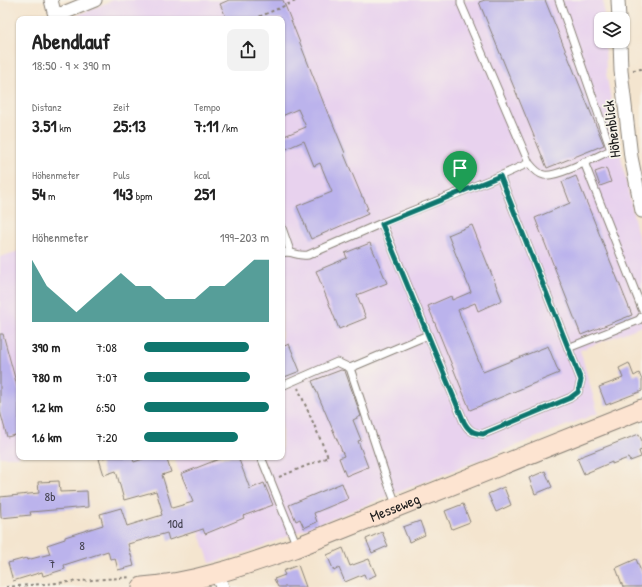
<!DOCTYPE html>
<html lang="de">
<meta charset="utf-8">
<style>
:root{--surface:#fff;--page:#f2f2f2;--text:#222;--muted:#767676;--accent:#0f766e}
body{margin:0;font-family:"Patrick Hand",sans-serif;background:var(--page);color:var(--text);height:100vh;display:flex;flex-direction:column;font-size:15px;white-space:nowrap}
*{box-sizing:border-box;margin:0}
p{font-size:13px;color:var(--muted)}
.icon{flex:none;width:22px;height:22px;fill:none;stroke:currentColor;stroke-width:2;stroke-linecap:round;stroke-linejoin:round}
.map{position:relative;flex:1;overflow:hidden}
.panel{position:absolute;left:16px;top:16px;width:269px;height:444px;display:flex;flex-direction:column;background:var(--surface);border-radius:8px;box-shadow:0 1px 3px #0004}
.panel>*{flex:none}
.buttons{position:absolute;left:594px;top:12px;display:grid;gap:8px}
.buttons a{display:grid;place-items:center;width:36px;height:36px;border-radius:8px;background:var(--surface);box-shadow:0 1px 3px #0004;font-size:20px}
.pin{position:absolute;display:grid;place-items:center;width:34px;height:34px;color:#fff;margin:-41px -17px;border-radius:50% 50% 50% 0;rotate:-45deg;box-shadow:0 0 4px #0007}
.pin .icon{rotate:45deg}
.round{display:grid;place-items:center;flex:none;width:42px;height:42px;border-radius:8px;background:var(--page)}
.summary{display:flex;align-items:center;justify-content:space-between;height:68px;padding:0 16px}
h1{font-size:22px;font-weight:800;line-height:30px}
.figures{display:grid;grid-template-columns:repeat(3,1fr);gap:6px;height:68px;padding:4px 16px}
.figures div{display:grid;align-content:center}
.figures b{font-size:17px;font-weight:800}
.figures small{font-size:11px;font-weight:400}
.figures p{font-size:11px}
.chart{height:112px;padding:8px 16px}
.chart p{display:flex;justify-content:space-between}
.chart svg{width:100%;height:72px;margin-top:4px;fill:var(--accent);opacity:.7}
ul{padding:0 16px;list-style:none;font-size:13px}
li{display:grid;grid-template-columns:64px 48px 1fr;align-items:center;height:30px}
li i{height:10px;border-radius:5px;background:var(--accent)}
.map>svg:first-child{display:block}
</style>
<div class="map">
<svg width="642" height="587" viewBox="0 0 642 587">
<rect width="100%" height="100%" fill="#f7f3e8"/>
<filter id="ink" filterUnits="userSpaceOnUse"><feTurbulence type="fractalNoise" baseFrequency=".025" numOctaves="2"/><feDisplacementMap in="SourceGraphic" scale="8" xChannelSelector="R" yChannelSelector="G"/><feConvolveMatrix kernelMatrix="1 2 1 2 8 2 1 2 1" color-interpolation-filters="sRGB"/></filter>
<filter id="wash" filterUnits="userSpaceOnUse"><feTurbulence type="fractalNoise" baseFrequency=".012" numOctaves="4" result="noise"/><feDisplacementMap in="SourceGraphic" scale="16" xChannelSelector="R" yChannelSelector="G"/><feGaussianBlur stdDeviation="0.9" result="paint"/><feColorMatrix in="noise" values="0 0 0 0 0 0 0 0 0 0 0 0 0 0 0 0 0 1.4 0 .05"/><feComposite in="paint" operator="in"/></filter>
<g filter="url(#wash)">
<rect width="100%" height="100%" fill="#f4e5cf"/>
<path fill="#e8d2ee" d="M 113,0 L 603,0 L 604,19 L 601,19 L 601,41 L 605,41 L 606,72 L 621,157 L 642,255 L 642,326 L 580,350 L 598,413 L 250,551 L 210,563 L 174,457 L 282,457 L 282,19 L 69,19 Z
M 19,251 L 19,457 L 0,457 L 0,257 Z"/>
<g id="blocks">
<path fill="#bbb3ec" d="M 229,0 L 283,0 L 328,114 L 329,114 L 345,153 L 344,154 L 362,197 L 363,197 L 368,209 L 366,209 L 368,214 L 311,239 L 297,206 L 332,192 L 320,163 L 314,166 L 304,141 L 286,149 L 282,141 L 282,137 L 306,127 L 298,109 L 282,116 L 282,19 L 227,19 L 220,4 Z
M 485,0 L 545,0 L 604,145 L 547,168 L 479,2 Z
M 606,168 L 611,182 L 600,186 L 595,172 Z
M 576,176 L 632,315 L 581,335 L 535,218 L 570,203 L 562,182 Z
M 472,225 L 502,300 L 478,311 L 475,303 L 458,310 L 483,372 L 548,346 L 559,373 L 470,410 L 428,306 L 451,296 L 452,300 L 471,292 L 448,235 Z
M 370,243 L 387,283 L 357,295 L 366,318 L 339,329 L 316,271 L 347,258 L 345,253 Z
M 0,334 L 3,334 L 19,393 L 19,434 L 7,437 L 0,411 Z
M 289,344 L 300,371 L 282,378 L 282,347 Z
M 629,363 L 634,376 L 639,373 L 642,380 L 642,391 L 606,405 L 599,387 L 623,378 L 619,368 Z
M 341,370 L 345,371 L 361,416 L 353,420 L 361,440 L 358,441 L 368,467 L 346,476 L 339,458 L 344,456 L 312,381 Z
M 639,434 L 642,441 L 642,450 L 639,451 L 641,457 L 630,461 L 628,458 L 612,464 L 612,462 L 584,474 L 577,458 Z
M 107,457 L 132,457 L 134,462 L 149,457 L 166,457 L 171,472 L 162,475 L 172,508 L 193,502 L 181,474 L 224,457 L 238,457 L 250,489 L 264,483 L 273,505 L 243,516 L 244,518 L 205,534 L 203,529 L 169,540 L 167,533 L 128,544 L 134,566 L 118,570 L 115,558 L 110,559 L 108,551 L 64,565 L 65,569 L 43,576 L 42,572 L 13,581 L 8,563 L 26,558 L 27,560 L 50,554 L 47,545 L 65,539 L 65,537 L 103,525 L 100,514 L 121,508 L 127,526 L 162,515 L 161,512 L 162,511 L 156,491 L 124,500 L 116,471 L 104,475 L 99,459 Z
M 545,471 L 552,487 L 535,494 L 529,478 Z
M 59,481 L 60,492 L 87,491 L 88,507 L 30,512 L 31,515 L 1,518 L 0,497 L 39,493 L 38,482 Z
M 342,483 L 348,499 L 314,513 L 317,522 L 304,528 L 300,519 L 296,521 L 289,505 Z
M 504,487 L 511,505 L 496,512 L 488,494 Z
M 463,504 L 470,522 L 452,529 L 445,511 Z
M 420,521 L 425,535 L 409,542 L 403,527 Z
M 382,532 L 388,546 L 372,553 L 366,539 Z
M 343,548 L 350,566 L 369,559 L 376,575 L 366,579 L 364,574 L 345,582 L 339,568 L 334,571 L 327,555 Z
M 636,559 L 642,574 L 642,587 L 623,587 L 616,568 Z
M 298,565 L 306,587 L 278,587 L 274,579 L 285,575 L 283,571 Z"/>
</g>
</g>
<g filter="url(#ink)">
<use href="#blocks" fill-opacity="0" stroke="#888076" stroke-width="1"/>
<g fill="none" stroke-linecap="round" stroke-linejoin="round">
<g stroke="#888076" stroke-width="9">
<path id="service" d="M 461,0 L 461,4 L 529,163 C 533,168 538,174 544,175 C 556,178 598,156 611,150 L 559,0
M 584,162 L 642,309
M 500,176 L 581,380 L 578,392 L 570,398 L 483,434 C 473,433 469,431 464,422 L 382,223 Z
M 500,176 L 529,163
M 282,228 L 290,251
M 282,253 C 293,250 296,257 308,255 L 382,223
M 568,348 L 639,320 L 642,316
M 350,368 L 388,483 L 397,507
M 282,386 L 337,362 L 350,368 L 428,335
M 261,457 L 297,546"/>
</g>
<g stroke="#888076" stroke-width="15">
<path id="minor" d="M 51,0 L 54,12 L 61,14 L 95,0
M 618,0 L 619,19
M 620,41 L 621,71 L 631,157 L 642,211
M 217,573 L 222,587"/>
</g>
<g stroke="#888076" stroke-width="21">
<g id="secondary">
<path id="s1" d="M 142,587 C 196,583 246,565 297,547 L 642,409"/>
</g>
</g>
<path stroke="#888076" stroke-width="2" stroke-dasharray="3 3" stroke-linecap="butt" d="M 254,19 L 298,0
M 633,70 L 642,69
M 279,477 L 328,457 L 298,388
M 6,587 L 131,577"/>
<use href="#service" stroke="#fff" stroke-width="7"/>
<use href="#minor" stroke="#fff" stroke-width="13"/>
<use href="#secondary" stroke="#fde4d1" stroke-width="19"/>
</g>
</g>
<g fill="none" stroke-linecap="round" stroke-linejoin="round" filter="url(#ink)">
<g stroke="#fff" stroke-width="8">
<path id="route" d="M 500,176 L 581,380 L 578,392 L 570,398 L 483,434 C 473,433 469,431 464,422 L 382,224 Z"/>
</g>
<use href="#route" stroke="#0f766e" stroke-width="5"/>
</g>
<g text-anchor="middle" stroke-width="3.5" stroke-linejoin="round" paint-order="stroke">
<g font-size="13" fill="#444250">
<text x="50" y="501">8b</text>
<text x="175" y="528">10d</text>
<text x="82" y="550">8</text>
<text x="52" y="568">7</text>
</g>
<g font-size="15" fill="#1c1c1c" stroke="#f7f3e8">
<text transform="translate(612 129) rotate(-97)" y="5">Höhenblick</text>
<text dy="5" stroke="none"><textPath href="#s1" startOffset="266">Messeweg</textPath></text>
</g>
</g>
</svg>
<div class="buttons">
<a><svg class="icon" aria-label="layers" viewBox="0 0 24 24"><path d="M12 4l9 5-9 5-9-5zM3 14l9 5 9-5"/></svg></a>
</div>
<div class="pin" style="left:460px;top:192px;background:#1e9e55"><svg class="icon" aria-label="arrive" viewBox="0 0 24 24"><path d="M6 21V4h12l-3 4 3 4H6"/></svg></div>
<section class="panel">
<div class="summary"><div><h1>Abendlauf</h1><p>18:50 · 9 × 390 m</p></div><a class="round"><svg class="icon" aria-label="share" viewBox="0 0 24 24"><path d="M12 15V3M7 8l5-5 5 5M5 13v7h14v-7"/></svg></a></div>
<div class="figures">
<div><p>Distanz</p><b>3.51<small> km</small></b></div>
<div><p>Zeit</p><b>25:13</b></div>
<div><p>Tempo</p><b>7:11<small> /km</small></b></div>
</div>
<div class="figures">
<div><p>Höhenmeter</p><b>54<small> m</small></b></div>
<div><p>Puls</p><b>143<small> bpm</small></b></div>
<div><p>kcal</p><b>251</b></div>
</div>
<div class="chart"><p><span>Höhenmeter</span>199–203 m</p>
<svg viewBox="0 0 160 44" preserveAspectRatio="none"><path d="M0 44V6L10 22L20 30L30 38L40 30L50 22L60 14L70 22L80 22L90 30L100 30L110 30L120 22L130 22L140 14L150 6L160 6V44z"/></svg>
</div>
<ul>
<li><b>390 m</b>7:08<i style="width:84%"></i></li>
<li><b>780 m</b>7:07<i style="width:85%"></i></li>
<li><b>1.2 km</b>6:50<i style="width:100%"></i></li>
<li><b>1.6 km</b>7:20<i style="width:75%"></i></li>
</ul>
</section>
</div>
